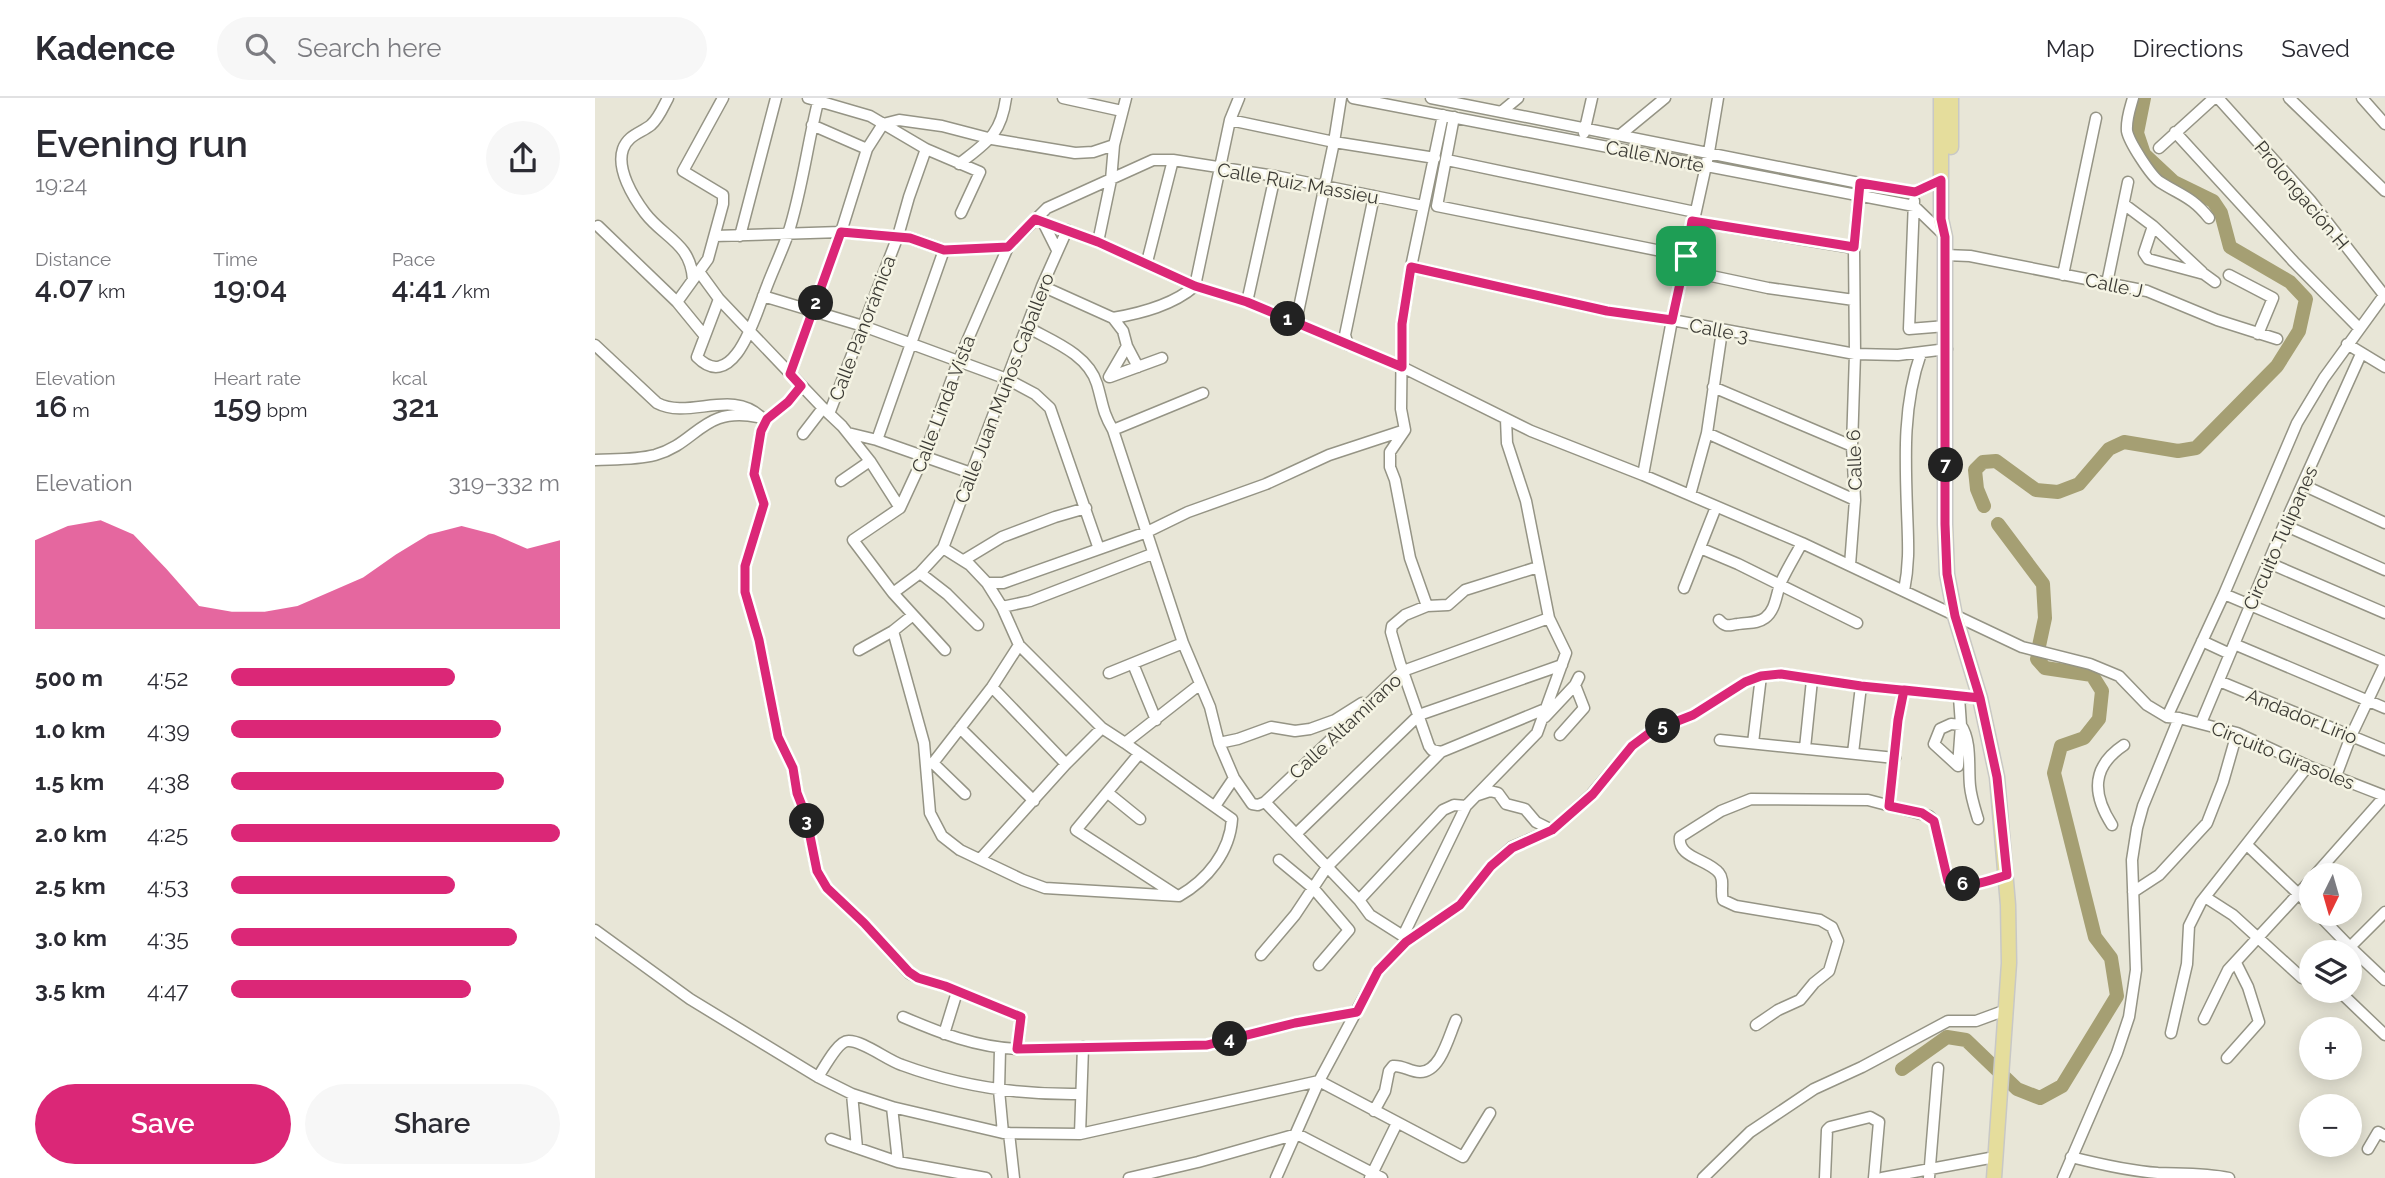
<!DOCTYPE html>
<meta charset="utf-8">
<style>
:root{--surface:#fff;--page:#f7f7f7;--text:#2b2b33;--muted:#7c7c81;--line:#e1e1e2;--accent:#db2777}
body{margin:0;font-family:Raleway,sans-serif;background:var(--page);color:var(--text);height:100vh;display:flex;flex-direction:column;font-size:26px;white-space:nowrap}
*{box-sizing:border-box;margin:0}
p{font-size:23px;color:var(--muted)}
.icon{flex:none;width:38px;height:38px;fill:none;stroke:currentColor;stroke-width:2;stroke-linecap:round;stroke-linejoin:round}
.map{position:relative;flex:1;overflow:hidden}
.panel{display:flex;flex-direction:column;background:var(--surface);width:595px}
.panel>*{flex:none}
.needle{width:46px;rotate:185deg}
.controls{position:absolute;left:1704px;top:765px;display:grid;gap:14px}
.controls a{display:grid;place-items:center;width:63px;height:63px;border-radius:50%;background:var(--surface);box-shadow:0 4px 18px #0003;font-size:35px}
.pin{position:absolute;display:grid;place-items:center;width:60px;height:60px;color:#fff;margin:-30px;border-radius:14px;box-shadow:0 4px 10px #0006}
.km{position:absolute;width:35px;height:35px;margin:-18px;border-radius:50%;background:#222;color:#fff;font-size:19px;line-height:35px;text-align:center}
.round{display:grid;place-items:center;flex:none;width:74px;height:74px;border-radius:37px;background:var(--page)}
.head{display:flex;align-items:center;justify-content:space-between;height:119px;padding:0 35px}
h1{font-size:38px;font-weight:600;line-height:52px}
.stats{display:grid;grid-template-columns:repeat(3,1fr);gap:10px;height:119px;padding:7px 35px}
.stats div{display:grid;align-content:center}
.stats b{font-size:30px;font-weight:600}
.stats small{font-size:19px;font-weight:400}
.stats p{font-size:19px}
.chart{height:196px;padding:14px 35px}
.chart p{display:flex;justify-content:space-between}
.chart svg{width:100%;height:126px;margin-top:7px;fill:var(--accent);opacity:.7}
.action{display:flex;gap:14px;margin-top:auto;padding:14px 35px}
.action a{flex:1;height:80px;border-radius:42px;background:var(--accent);color:#fff;font-size:28px;font-weight:600;line-height:80px;text-align:center}
.action a+a{background:var(--page);color:var(--text)}
ul{padding:0 35px;list-style:none;font-size:23px}
li{display:grid;grid-template-columns:112px 84px 1fr;align-items:center;height:52px}
li i{height:18px;border-radius:9px;background:var(--accent)}
header{display:flex;align-items:center;gap:42px;box-sizing:border-box;height:98px;padding:0 35px;background:var(--surface);border-bottom:2px solid var(--line)}
header strong{font-size:33px}
nav{display:flex;gap:38px;margin-inline-start:auto;font-size:24px}
.search{width:490px;height:63px;background:var(--page);display:flex;align-items:center;gap:18px;box-sizing:border-box;padding:0 24px;border-radius:38px;color:var(--muted);font-size:26px}
main{display:flex;flex:1;min-height:0}
.map>svg:first-child{display:block}
</style>
<header>
<strong>Kadence</strong>
<div class="search"><svg class="icon" aria-label="search" viewBox="0 0 24 24"><circle cx="10" cy="10" r="6"/><path d="M15 15l6 6"/></svg>Search here</div>
<nav><a>Map</a><a>Directions</a><a>Saved</a></nav>
</header>
<main>
<section class="panel">
<div class="head"><div><h1>Evening run</h1><p>19:24</p></div><a class="round"><svg class="icon" aria-label="share" viewBox="0 0 24 24"><path d="M12 15V3M7 8l5-5 5 5M5 13v7h14v-7"/></svg></a></div>
<div class="stats">
<div><p>Distance</p><b>4.07<small> km</small></b></div>
<div><p>Time</p><b>19:04</b></div>
<div><p>Pace</p><b>4:41<small> /km</small></b></div>
</div>
<div class="stats">
<div><p>Elevation</p><b>16<small> m</small></b></div>
<div><p>Heart rate</p><b>159<small> bpm</small></b></div>
<div><p>kcal</p><b>321</b></div>
</div>
<div class="chart"><p><span>Elevation</span>319–332 m</p>
<svg viewBox="0 0 160 44" preserveAspectRatio="none"><path d="M0 44V13L10 8L20 6L30 11L40 23L50 36L60 38L70 38L80 36L90 31L100 26L110 18L120 11L130 8L140 11L150 16L160 13V44z"/></svg>
</div>
<ul>
<li><b>500 m</b>4:52<i style="width:68%"></i></li>
<li><b>1.0 km</b>4:39<i style="width:82%"></i></li>
<li><b>1.5 km</b>4:38<i style="width:83%"></i></li>
<li><b>2.0 km</b>4:25<i style="width:100%"></i></li>
<li><b>2.5 km</b>4:53<i style="width:68%"></i></li>
<li><b>3.0 km</b>4:35<i style="width:87%"></i></li>
<li><b>3.5 km</b>4:47<i style="width:73%"></i></li>
</ul>
<div class="action"><a>Save</a><a>Share</a></div>
</section>
<div class="map">
<svg width="1790" height="1080" viewBox="0 0 1790 1080">
<rect width="100%" height="100%" fill="#e8e6d7"/>
<g fill="none" stroke-linecap="round" stroke-linejoin="round">
<path stroke="#a59f73" stroke-width="14" d="M 1389,408 L 1382,391 L 1380,372 L 1388,364 L 1401,363 L 1441,392 L 1463,394 L 1484,386 L 1514,351 L 1529,344 L 1583,353 L 1601,350 L 1682,268 L 1704,233 L 1711,201 L 1695,184 L 1635,149 L 1626,115 L 1618,103 L 1579,84 L 1549,56 L 1542,35 L 1549,0
M 1403,426 L 1448,486 L 1450,520 L 1444,548
M 1307,971 L 1352,939 L 1371,942 L 1422,991 L 1445,1000 L 1467,988 L 1522,898 L 1516,860 L 1500,839 L 1459,675 L 1466,648 L 1489,640 L 1504,621 L 1507,593 L 1497,577 L 1450,570 L 1442,561"/>
<g stroke="#959485" stroke-width="13">
<path id="minor" d="M 73,0 C 68,9 64,20 56,27 C 46,35 33,37 28,51 C 21,71 38,99 50,115 C 69,140 96,145 98,182
M 213,0 L 275,18 L 331,51 L 385,74 L 366,115
M 468,0 L 527,13
M 758,0 L 1319,108 L 1349,137
M 836,0 L 1264,85 L 1320,94 L 1346,82
M 1538,0 C 1535,11 1531,21 1532,33 C 1534,44 1556,78 1565,84 C 1587,98 1597,99 1614,120
M 1623,0 L 1715,102 L 1789,197
M 1694,0 L 1790,93
M 1767,0 L 1790,26
M 906,14 L 923,0
M 859,19 L 842,108 L 1091,158
M 635,22 L 739,44 L 840,60
M 217,27 L 272,51
M 1580,34 L 1699,164 L 1764,230
M 989,35 L 997,0
M 1025,37 L 1070,0
M 1564,50 L 1619,0
M 852,62 L 1100,114
M 364,66 C 392,44 406,37 411,0
M 1319,103 L 1314,231 L 1351,228
M 1530,107 L 1558,128 L 1607,174
M 440,121 L 503,144 L 600,188 L 652,204 L 807,269 L 936,333 L 1048,377 L 1207,445 L 1427,549 L 1495,566 L 1524,578 L 1552,607 L 1572,619 L 1584,620 L 1642,635 L 1713,668 L 1790,698
M 1097,123 L 1259,150
M 448,124 L 462,152
M 3,128 L 82,204 L 109,237
M 1558,128 L 1549,155 L 1553,161 L 1609,176 L 1620,184
M 120,138 L 246,134 L 315,140 L 349,152 L 413,149 L 452,110 L 558,62 L 578,62 L 680,78 L 828,108
M 145,138 L 181,0
M 503,144 L 516,82 L 519,47 L 531,0
M 1350,157 L 1375,158 L 1552,193 L 1622,222 L 1682,241
M 552,164 L 578,62
M 816,169 L 1012,213 L 1077,222 L 1260,256 L 1303,257 L 1352,251
M 1088,172 L 1173,190 L 1259,202
M 105,175 L 124,201 L 228,310 L 247,328 L 275,363 L 305,410
M 1468,177 L 1501,20
M 1634,177 L 1678,200 L 1663,236
M 1512,185 L 1533,84
M 447,188 L 518,220 L 528,233 L 532,248 L 543,269
M 168,198 L 268,228 L 412,281 L 440,296 L 455,310 L 504,451
M 124,201 L 102,259 C 138,296 160,219 169,196 C 176,176 186,156 193,136 C 207,93 212,48 223,4
M 82,204 L 113,161 L 128,106 L 128,97 L 88,73 L 128,0
M 652,204 L 680,78
M 518,220 C 547,215 578,207 600,188 L 635,22 L 644,0
M 701,224 L 739,44 L 746,0
M 432,229 C 457,243 493,256 502,286 C 508,306 507,313 518,332 L 588,545 L 615,609 L 624,645 L 639,680 L 657,706 L 663,707 L 670,704 L 808,573 L 954,520
M 1752,246 L 1790,269
M 0,247 L 62,305 C 94,322 137,290 167,320
M 753,247 L 750,237 L 779,98
M 195,276 L 246,134 L 272,51 L 288,26 L 304,22 L 347,28 L 397,41 L 480,55 L 498,54 L 519,47
M 514,279 L 532,248
M 515,279 L 567,260
M 206,288 L 193,304 L 172,321 L 166,333 L 159,376 L 169,406 L 150,468 L 150,494 L 164,542 L 183,639 L 198,670 L 202,695 L 211,718 L 222,773 L 232,790 L 269,825 L 314,875 L 323,880 L 350,888 L 426,919 L 422,951
M 1118,289 L 1257,348
M 234,316 L 303,138 L 314,99 L 331,51
M 518,332 L 608,295
M 253,335 L 282,342 L 376,375
M 1112,335 L 1260,402
M 208,336 L 228,310
M 282,342 L 349,152
M 0,362 C 20,361 40,362 60,357 C 103,345 107,308 163,319
M 1048,377 L 1077,222 L 1114,54 L 1123,0
M 246,383 L 275,363
M 1708,387 L 1790,425
M 1095,397 L 1112,335 L 1127,233
M 1689,427 L 1790,472
M 348,450 L 375,467 L 392,485 L 407,509 L 424,547 L 507,630 L 530,645 L 637,721
M 1105,450 L 1143,466 L 1262,525
M 369,462 L 407,439 L 460,419 L 491,410
M 1674,465 L 1790,515
M 1255,467 L 1260,402 L 1257,348 L 1260,256 L 1259,150 L 1264,91
M 325,475 L 352,496 L 383,527
M 392,485 L 408,485 L 552,434 L 593,414 L 671,386 L 734,357 L 810,332
M 1089,490 L 1121,409
M 1309,493 C 1315,463 1313,442 1312,412 C 1310,358 1308,306 1326,255
M 298,495 L 325,475 L 348,450 L 447,188 L 472,132
M 1629,496 L 1790,564
M 832,508 L 815,460 L 800,382 L 795,369 L 795,354 L 810,332 L 806,311 L 807,226 L 816,169 L 848,17
M 407,509 L 435,503 L 557,456
M 1124,522 C 1131,530 1134,527 1143,526 C 1153,524 1162,526 1170,520 C 1181,512 1181,496 1186,484 C 1192,471 1200,458 1207,445
M 298,533 L 329,645 L 335,715 L 347,738 L 365,752 L 428,782 L 450,790 L 584,798 C 612,782 635,754 637,721
M 1607,543 L 1635,556
M 1639,546 L 1790,610
M 264,552 L 298,533 L 318,517
M 350,552 L 298,495 L 258,442 L 305,410 L 329,358 L 363,264 L 413,149
M 538,566 L 561,622
M 514,575 L 588,545
M 1624,583 L 1790,652
M 397,589 L 471,666
M 950,619 L 980,587 L 984,579
M 1572,619 L 1629,496 L 1702,325 L 1729,280 L 1790,196
M 1606,625 L 1689,427 L 1766,256
M 365,630 L 439,703
M 965,637 L 989,610 L 980,587
M 1125,642 L 1300,660
M 530,645 L 604,587
M 624,645 L 643,641 L 676,629 L 700,633 L 715,631 L 740,622 L 767,605
M 1158,645 L 1166,578
M 1210,650 L 1217,582
M 846,654 L 837,652 L 834,648 L 805,565 L 796,534 L 797,528 L 810,517 L 832,508 L 853,507 L 870,492 L 943,469
M 1258,655 L 1266,588
M 544,656 L 481,732 L 581,797
M 338,665 L 370,696
M 332,666 L 338,665 L 397,589 L 424,547
M 1363,668 L 1339,646 L 1345,631 L 1356,626 L 1366,627 C 1377,644 1373,669 1375,688 C 1376,699 1380,711 1383,721
M 1363,668 L 1366,627 L 1364,599
M 1741,678 L 1756,638 L 1790,566
M 513,695 L 545,721
M 883,697 L 895,693 L 903,695 L 911,706 L 930,711 L 941,724 L 957,732
M 670,704 L 764,802 L 775,817 L 808,838
M 620,708 L 639,680
M 1294,708 L 1303,622 L 1309,592
M 1517,727 C 1497,696 1496,669 1529,647
M 701,736 L 824,617 L 967,567
M 1652,747 L 1717,809
M 386,760 L 471,666 L 507,630
M 684,762 L 719,791 L 754,832 L 724,867
M 1720,777 L 1790,698
M 1538,794 L 1564,777 L 1612,725 L 1628,684 L 1642,635
M 1610,799 L 1638,817 L 1707,880 L 1717,879
M 764,802 L 848,712 L 859,707 L 871,708
M 1723,816 L 1755,849 L 1790,882
M 0,832 L 95,901 L 223,979 L 257,996 L 297,1009 L 408,1035 L 485,1036 L 724,983 L 868,1059 L 895,1015
M 811,844 L 808,838 L 871,708 L 942,635 L 971,555 L 954,520 L 931,403 L 912,345 L 911,321
M 1750,854 L 1790,814
M 666,857 L 700,817 L 732,769 L 846,654 L 950,611
M 1743,892 L 1790,937
M 308,919 C 345,935 381,949 422,951 L 612,947 L 700,925 L 762,914
M 1609,921 L 1633,872 L 1717,781
M 1161,927 L 1183,912 L 1205,902 L 1219,885 L 1234,873 L 1243,843 L 1237,829 L 1225,822 L 1141,808 L 1128,802 C 1125,793 1130,782 1124,775 C 1113,761 1082,760 1085,739 L 1126,713 L 1156,701 L 1273,702 L 1334,718 L 1339,723 L 1353,783 C 1373,792 1392,783 1412,777
M 1576,935 L 1592,866 L 1594,828 L 1606,804 L 1713,668
M 349,936 L 362,894
M 405,951 L 404,992 L 408,1035
M 1632,960 L 1664,924 L 1653,889 L 1641,865
M 223,979 C 229,970 243,943 253,943 C 267,942 292,962 307,967 C 364,988 425,997 486,996
M 257,996 L 262,1050
M 297,1009 L 303,1064
M 779,1013 L 790,993 L 794,973 L 798,968 C 808,967 815,974 825,974 C 846,974 854,937 861,922
M 414,1035 L 419,1080
M 485,1036 L 488,949
M 236,1041 L 303,1064 L 391,1080
M 1773,1051 L 1783,1034 L 1790,1038
M 1476,1059 C 1504,1066 1534,1073 1563,1075 C 1587,1076 1610,1075 1634,1080
M 534,1080 L 603,1064 L 702,1036 L 787,1080
M 681,1080 L 724,983 L 783,873 L 811,844 L 865,807 L 896,768 L 917,749 L 957,732 L 997,696 L 1037,648 L 1057,633 L 1098,617 L 1150,584 L 1166,578 L 1186,576 L 1266,588 L 1385,600
M 775,1080 L 802,1025
M 1108,1080 L 1155,1034 L 1219,991 L 1267,969 L 1353,923 L 1381,923 L 1411,912
M 1230,1080 L 1232,1032 L 1235,1029 L 1275,1019 L 1284,1024 L 1279,1080
M 1287,1080 L 1400,1059
M 1334,1080 L 1343,970
M 1468,1080 L 1522,955 L 1534,919 L 1541,872 L 1537,762 L 1542,730 L 1548,708 L 1584,620"/>
</g>
<g stroke="#c8c8c6" stroke-width="17">
<path id="major" d="M 1346,0 L 1346,121 L 1350,139 L 1350,426 L 1352,476 L 1360,518 L 1385,600 L 1402,679 L 1413,807 L 1414,865 L 1399,1080
M 1356,49 L 1356,0"/>
</g>
<use href="#minor" stroke="#fff" stroke-width="10"/>
<use href="#major" stroke="#e5dd9c" stroke-width="14"/>
</g>
<g fill="none" stroke-linecap="round" stroke-linejoin="round">
<g stroke="#fff" stroke-width="14">
<path id="route" d="M 1091,158 L 1077,222 L 1012,213 L 816,169 L 807,226 L 807,269 L 652,204 L 600,188 L 503,144 L 440,121 L 413,149 L 349,152 L 315,140 L 246,134 L 195,276 L 206,288 L 193,304 L 172,321 L 166,333 L 159,376 L 169,406 L 150,468 L 150,494 L 164,542 L 183,639 L 198,670 L 202,695 L 211,718 L 222,773 L 232,790 L 269,825 L 314,874 L 323,880 L 350,888 L 426,919 L 422,951 L 612,947 L 700,925 L 762,914 L 783,873 L 811,844 L 865,807 L 896,768 L 917,750 L 957,732 L 998,696 L 1037,648 L 1057,633 L 1098,617 L 1150,584 L 1166,578 L 1186,576 L 1266,588 L 1385,600 L 1402,679 L 1412,777 C 1392,783 1372,792 1353,783 L 1339,723 L 1327,715 L 1294,708 L 1303,622 L 1309,592 L 1385,600 L 1360,518 L 1352,476 L 1350,426 L 1350,139 L 1346,121 L 1346,82 L 1320,94 L 1265,85 L 1259,149 L 1097,123 L 1091,158"/>
</g>
<use href="#route" stroke="#db2777" stroke-width="9"/>
</g>
<g text-anchor="middle" stroke-width="5" stroke-linejoin="round" paint-order="stroke">
<g font-size="19" fill="#3c3b35" stroke="#f5f4e4">
<text transform="translate(1060 58) rotate(11)" y="7">Calle Norte</text>
<text transform="translate(703 85) rotate(10)" y="7">Calle Ruiz Massieu</text>
<text transform="translate(1707 97) rotate(50)" y="7">Prolongación H</text>
<text transform="translate(1519 187) rotate(12)" y="7">Calle J</text>
<text transform="translate(267 230) rotate(-69)" y="7">Calle Panorámica</text>
<text transform="translate(1124 232) rotate(11)" y="7">Calle 3</text>
<text transform="translate(409 290) rotate(-69)" y="7">Calle Juan Muños Caballero</text>
<text transform="translate(348 306) rotate(-69)" y="7">Calle Linda Vista</text>
<text transform="translate(1259 362) rotate(-92)" y="7">Calle 6</text>
<text transform="translate(1685 440) rotate(-66)" y="7">Circuito Tulipanes</text>
<text transform="translate(1707 618) rotate(22)" y="7">Andador Lirio</text>
<text transform="translate(750 628) rotate(-43)" y="7">Calle Altamirano</text>
<text transform="translate(1688 657) rotate(22)" y="7">Circuito Girasoles</text>
</g>
</g>
</svg>
<div class="controls">
<a><svg class="needle" viewBox="-14 -14 28 28"><path d="M0-13l5 13h-10z" fill="#e53935"/><path d="M0 13l5-13h-10z" fill="#7c7c81"/></svg></a>
<a><svg class="icon" aria-label="layers" viewBox="0 0 24 24"><path d="M12 4l9 5-9 5-9-5zM3 14l9 5 9-5"/></svg></a>
<a>+</a>
<a>−</a>
</div>
<div class="pin" style="left:1091px;top:158px;background:#1e9e55"><svg class="icon" aria-label="arrive" viewBox="0 0 24 24"><path d="M6 21V4h12l-3 4 3 4H6"/></svg></div>
<b class="km" style="left:693px;top:221px">1</b>
<b class="km" style="left:221px;top:205px">2</b>
<b class="km" style="left:212px;top:723px">3</b>
<b class="km" style="left:635px;top:941px">4</b>
<b class="km" style="left:1068px;top:628px">5</b>
<b class="km" style="left:1368px;top:786px">6</b>
<b class="km" style="left:1351px;top:367px">7</b>
</div>
</main>
